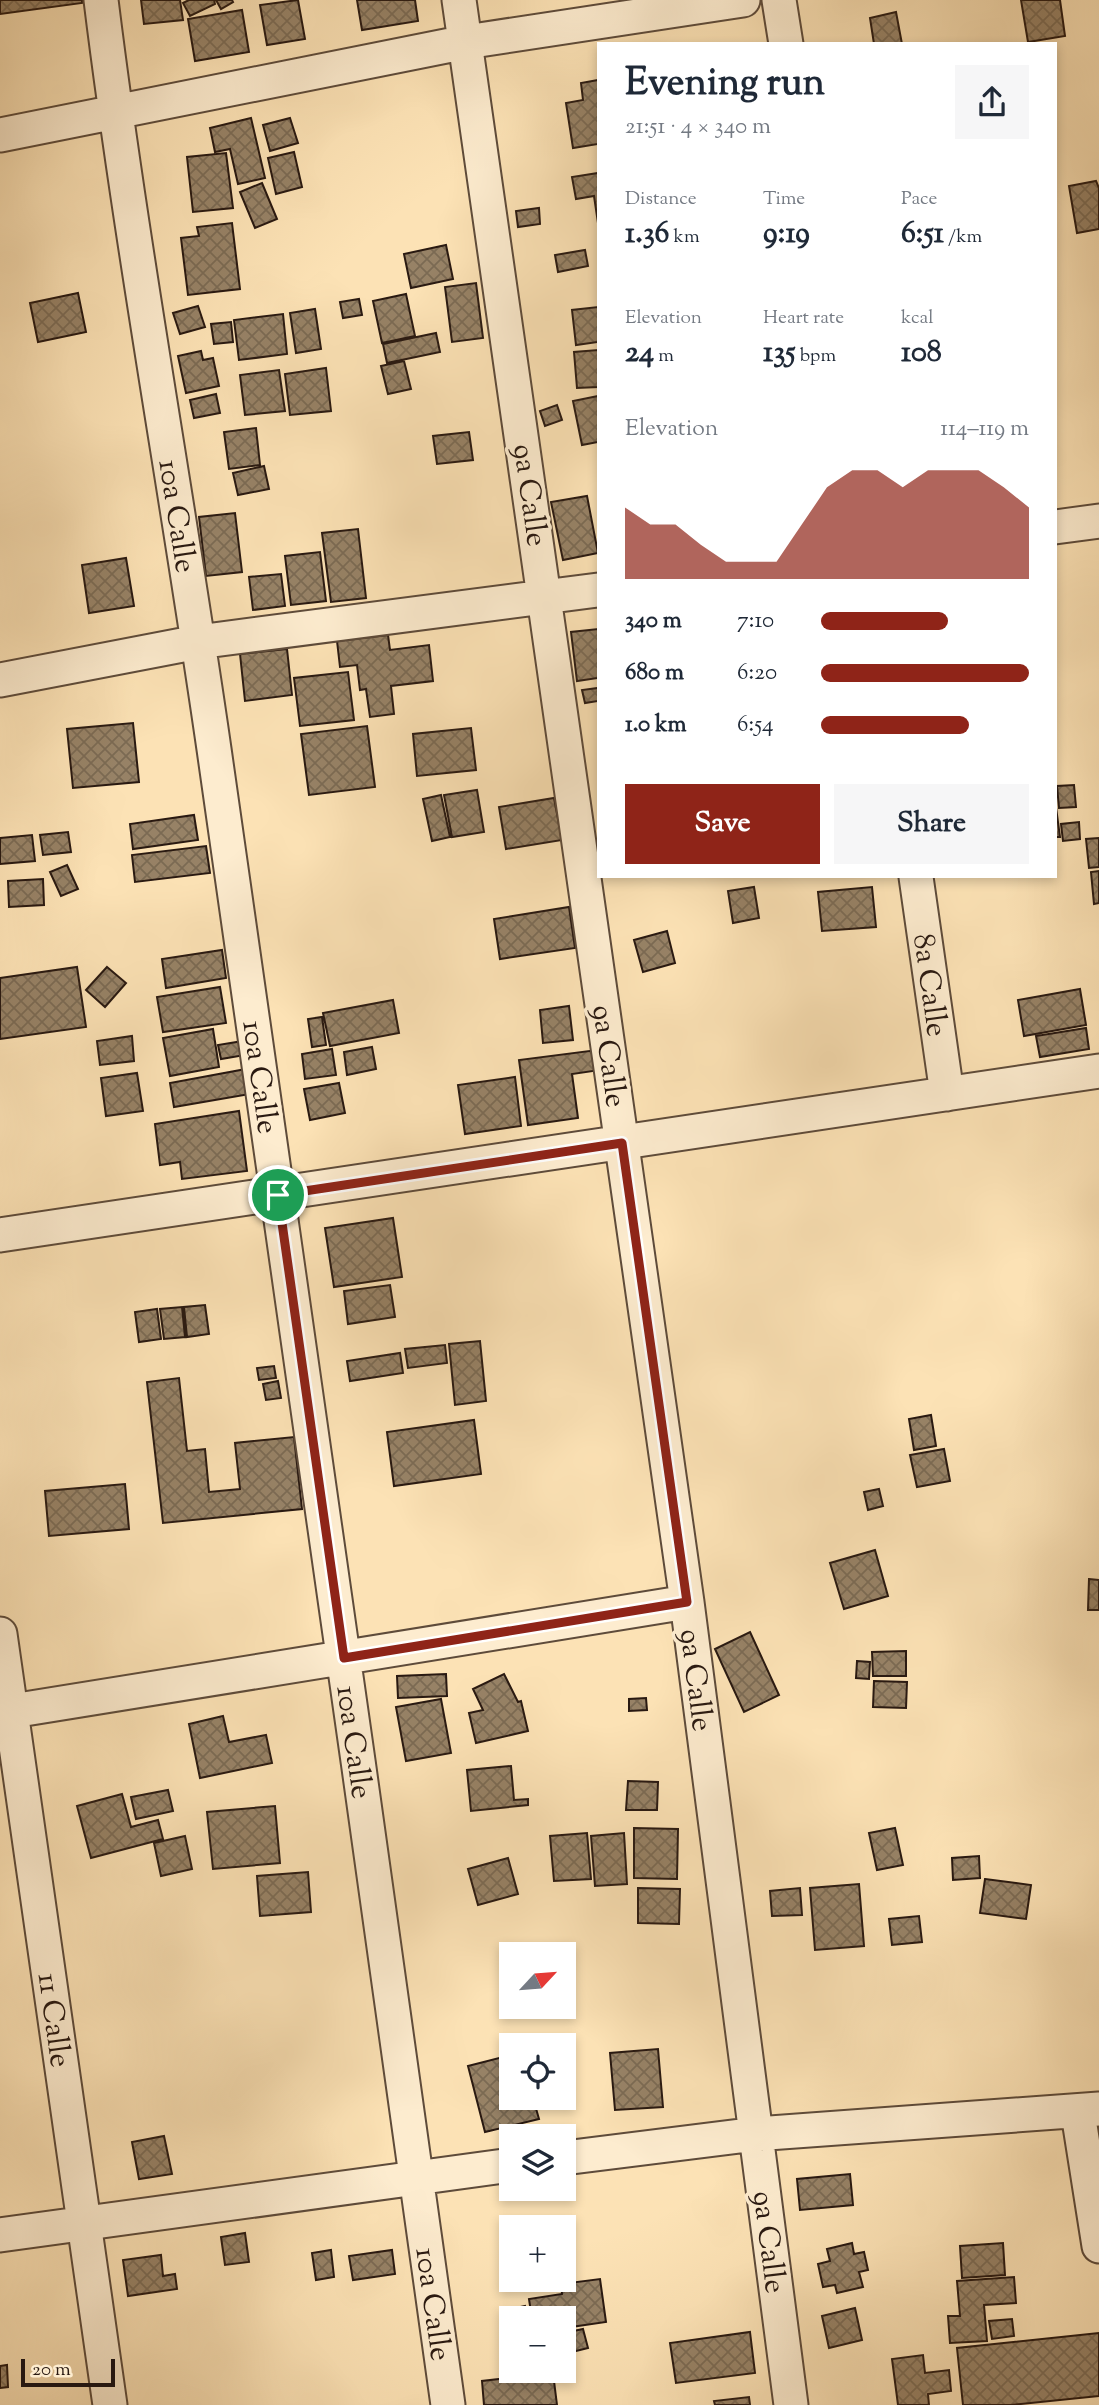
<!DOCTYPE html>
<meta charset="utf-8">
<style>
:root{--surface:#fff;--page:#f6f6f7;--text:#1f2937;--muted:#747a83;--accent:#8f2418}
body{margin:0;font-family:"Sorts Mill Goudy",serif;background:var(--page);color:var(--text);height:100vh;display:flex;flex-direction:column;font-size:26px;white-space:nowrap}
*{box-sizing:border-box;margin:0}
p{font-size:23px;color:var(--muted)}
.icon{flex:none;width:38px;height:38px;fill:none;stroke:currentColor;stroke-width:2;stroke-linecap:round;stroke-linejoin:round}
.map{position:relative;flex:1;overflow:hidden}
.details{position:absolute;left:597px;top:42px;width:460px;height:836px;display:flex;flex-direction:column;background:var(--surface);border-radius:0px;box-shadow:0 4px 10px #0003}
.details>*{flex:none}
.needle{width:46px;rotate:64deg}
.buttons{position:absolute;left:499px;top:1942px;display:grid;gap:14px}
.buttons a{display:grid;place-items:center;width:77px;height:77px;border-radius:0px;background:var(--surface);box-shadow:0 4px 10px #0003;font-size:35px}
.scale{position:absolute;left:21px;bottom:18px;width:94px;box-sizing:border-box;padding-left:7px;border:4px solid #291911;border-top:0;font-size:19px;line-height:24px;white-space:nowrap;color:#291911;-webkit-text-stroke:5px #fdeccf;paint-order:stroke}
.pin{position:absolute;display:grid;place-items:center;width:60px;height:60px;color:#fff;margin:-30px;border:4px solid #fff;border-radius:50%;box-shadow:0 2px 7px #0007}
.round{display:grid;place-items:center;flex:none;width:74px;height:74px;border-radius:0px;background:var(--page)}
.head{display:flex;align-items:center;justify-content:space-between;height:119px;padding:0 28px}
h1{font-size:38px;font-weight:700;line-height:52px}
.stats{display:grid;grid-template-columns:repeat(3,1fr);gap:10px;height:119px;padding:7px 28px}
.stats div{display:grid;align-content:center}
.stats b{font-size:30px;font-weight:700}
.stats small{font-size:19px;font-weight:400}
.stats p{font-size:19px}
.chart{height:196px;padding:14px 28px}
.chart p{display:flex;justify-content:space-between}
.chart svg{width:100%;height:126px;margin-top:7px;fill:var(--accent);opacity:.7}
.cta{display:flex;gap:14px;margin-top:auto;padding:14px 28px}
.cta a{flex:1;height:80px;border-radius:0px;background:var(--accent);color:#fff;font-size:28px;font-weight:700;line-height:80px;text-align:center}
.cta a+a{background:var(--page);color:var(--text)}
ul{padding:0 28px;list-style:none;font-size:23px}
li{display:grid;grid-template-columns:112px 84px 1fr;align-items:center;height:52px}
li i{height:18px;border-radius:9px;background:var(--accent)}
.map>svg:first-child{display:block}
</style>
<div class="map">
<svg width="1099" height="2405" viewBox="0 0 1099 2405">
<defs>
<pattern id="building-cross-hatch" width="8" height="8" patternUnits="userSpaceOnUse" patternTransform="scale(1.75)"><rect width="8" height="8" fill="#978266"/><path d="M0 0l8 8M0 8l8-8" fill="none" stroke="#7b6a53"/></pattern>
</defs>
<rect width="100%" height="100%" fill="#fce2b5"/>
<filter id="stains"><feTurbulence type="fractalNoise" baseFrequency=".00286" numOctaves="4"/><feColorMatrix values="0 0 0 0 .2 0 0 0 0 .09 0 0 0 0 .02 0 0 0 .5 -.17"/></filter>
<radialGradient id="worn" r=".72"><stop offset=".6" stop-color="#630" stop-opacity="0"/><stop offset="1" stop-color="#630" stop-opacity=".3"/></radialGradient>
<path fill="url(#building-cross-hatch)" stroke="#291911" stroke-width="2" d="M 0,0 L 82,0 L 82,3 L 0,14 Z
M 141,0 L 180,0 L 183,20 L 144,24 Z
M 189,0 L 214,0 L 215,4 L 190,16 L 183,3 Z
M 216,0 L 232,0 L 233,2 L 221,9 Z
M 298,0 L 305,39 L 267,45 L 260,5 Z
M 357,0 L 415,0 L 418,21 L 362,30 Z
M 1021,0 L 1060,0 L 1065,36 L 1028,42 Z
M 242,10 L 249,52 L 195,61 L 188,19 Z
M 896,12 L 902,44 L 874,44 L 870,18 Z
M 598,80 L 598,144 L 573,148 L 566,103 L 583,100 L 581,83 Z
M 251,118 L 265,178 L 238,184 L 230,149 L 215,152 L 210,128 Z
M 290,118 L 298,143 L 270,151 L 263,125 Z
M 294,152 L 302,187 L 276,194 L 268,158 Z
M 226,153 L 233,208 L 193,212 L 187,157 Z
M 598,173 L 598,223 L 594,196 L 576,199 L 572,177 Z
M 1096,181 L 1099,188 L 1099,229 L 1077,233 L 1069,186 Z
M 262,183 L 277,219 L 255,228 L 240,192 Z
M 539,208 L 540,224 L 518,227 L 516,211 Z
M 232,223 L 240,289 L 188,295 L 181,238 L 199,236 L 197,227 Z
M 446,245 L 453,279 L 411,288 L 404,254 Z
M 585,250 L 588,266 L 558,272 L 555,255 Z
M 476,283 L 483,338 L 452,342 L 445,287 Z
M 78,293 L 86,332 L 38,342 L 30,303 Z
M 406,294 L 415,336 L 382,343 L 373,301 Z
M 359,299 L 362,315 L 343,318 L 340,302 Z
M 198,306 L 205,327 L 180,334 L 173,313 Z
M 598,307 L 598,342 L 576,345 L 572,310 Z
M 315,309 L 321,349 L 296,353 L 290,313 Z
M 283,314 L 287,354 L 239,360 L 234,320 Z
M 231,322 L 233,342 L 214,344 L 211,324 Z
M 436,333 L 440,352 L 387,363 L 383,344 Z
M 598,350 L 598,387 L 577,388 L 574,352 Z
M 201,351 L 203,360 L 213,358 L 219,386 L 186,393 L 178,356 Z
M 404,361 L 411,389 L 388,394 L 381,366 Z
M 326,368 L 331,411 L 290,415 L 285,374 Z
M 279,370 L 285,411 L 245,415 L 240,375 Z
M 216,394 L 220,413 L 194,418 L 190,400 Z
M 598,396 L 598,442 L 582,445 L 573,401 Z
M 557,405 L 562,420 L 545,426 L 540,411 Z
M 256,428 L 260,465 L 229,469 L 224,432 Z
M 469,432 L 473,460 L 437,464 L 433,436 Z
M 264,466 L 269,489 L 238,495 L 233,473 Z
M 587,496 L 598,553 L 563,560 L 551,502 Z
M 235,513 L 242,572 L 206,576 L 199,517 Z
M 358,529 L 366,598 L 331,602 L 322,533 Z
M 320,552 L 326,601 L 291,605 L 285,556 Z
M 126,558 L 134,606 L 89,613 L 82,565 Z
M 281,574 L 285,606 L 253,610 L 249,577 Z
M 598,629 L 598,678 L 577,681 L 571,632 Z
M 388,635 L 390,650 L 429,645 L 433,681 L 391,686 L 394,714 L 370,717 L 366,689 L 360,690 L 357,665 L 340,667 L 337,641 Z
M 287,649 L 292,695 L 245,701 L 240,654 Z
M 348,672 L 354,720 L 300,726 L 294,678 Z
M 598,688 L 598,701 L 585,703 L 582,690 Z
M 133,723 L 139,782 L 73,788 L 67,729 Z
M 367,726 L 375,787 L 309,795 L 301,734 Z
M 471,728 L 476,770 L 417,776 L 413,734 Z
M 1074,785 L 1076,807 L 1059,808 L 1057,786 Z
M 477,790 L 484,832 L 452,837 L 444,795 Z
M 441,795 L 450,837 L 432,841 L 423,799 Z
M 554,798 L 562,840 L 506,849 L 499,807 Z
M 1055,800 L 1060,837 L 1055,837 Z
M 194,815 L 198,840 L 133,849 L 130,824 Z
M 1079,822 L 1080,839 L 1063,841 L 1061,824 Z
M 68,832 L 71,852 L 43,855 L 40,835 Z
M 32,835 L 35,861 L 0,864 L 0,838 Z
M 1099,838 L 1099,867 L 1089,868 L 1086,839 Z
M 206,846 L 210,873 L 135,882 L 132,855 Z
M 67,865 L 78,889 L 61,896 L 50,872 Z
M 1099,871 L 1099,903 L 1094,904 L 1091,872 Z
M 43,879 L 44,905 L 9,907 L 8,881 Z
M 754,887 L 759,918 L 733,923 L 728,891 Z
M 872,887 L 876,927 L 822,931 L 818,892 Z
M 569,907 L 575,948 L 500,959 L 494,919 Z
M 667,931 L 675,963 L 643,972 L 634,940 Z
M 222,950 L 226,978 L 166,988 L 162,959 Z
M 77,967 L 86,1027 L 0,1039 L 0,978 Z
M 107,967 L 126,983 L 105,1007 L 86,990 Z
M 220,987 L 226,1023 L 163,1032 L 157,997 Z
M 1080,989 L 1086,1025 L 1024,1036 L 1018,1000 Z
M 393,1000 L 399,1033 L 330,1046 L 323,1013 Z
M 569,1006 L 573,1040 L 543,1043 L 540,1010 Z
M 322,1017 L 326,1045 L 312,1047 L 308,1019 Z
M 1086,1028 L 1089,1049 L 1040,1057 L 1036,1036 Z
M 213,1029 L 219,1067 L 170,1076 L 163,1038 Z
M 132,1036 L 134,1061 L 100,1065 L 97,1041 Z
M 243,1041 L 245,1055 L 221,1059 L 218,1045 Z
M 372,1047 L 376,1069 L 347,1075 L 344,1052 Z
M 332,1049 L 336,1075 L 305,1079 L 302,1054 Z
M 597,1050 L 600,1070 L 572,1074 L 578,1118 L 528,1125 L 519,1060 Z
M 246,1069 L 250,1094 L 174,1107 L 170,1083 Z
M 137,1073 L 143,1111 L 106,1116 L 101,1078 Z
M 515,1077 L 521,1126 L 465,1134 L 458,1085 Z
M 339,1083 L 345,1113 L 310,1120 L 304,1089 Z
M 239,1111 L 247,1171 L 182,1179 L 180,1162 L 160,1165 L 155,1124 Z
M 393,1218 L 402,1277 L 334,1287 L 325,1228 Z
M 390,1285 L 395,1317 L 348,1324 L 344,1291 Z
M 205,1305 L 209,1334 L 187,1337 L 184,1307 Z
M 182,1307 L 185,1337 L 164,1339 L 160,1309 Z
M 157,1309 L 161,1339 L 139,1342 L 135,1312 Z
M 480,1341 L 486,1401 L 455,1405 L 449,1344 Z
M 445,1345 L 447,1363 L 408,1368 L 405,1349 Z
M 400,1353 L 403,1373 L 350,1381 L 347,1361 Z
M 274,1366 L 276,1378 L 259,1380 L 257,1368 Z
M 179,1378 L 187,1451 L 205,1449 L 209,1492 L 240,1489 L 235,1443 L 294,1437 L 302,1509 L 163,1523 L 147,1382 Z
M 278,1381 L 281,1398 L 266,1400 L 263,1384 Z
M 931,1415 L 936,1446 L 914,1450 L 909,1419 Z
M 474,1420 L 481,1474 L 394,1486 L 387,1432 Z
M 944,1449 L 950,1481 L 917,1487 L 910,1455 Z
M 125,1484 L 129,1529 L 49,1536 L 45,1491 Z
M 879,1489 L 883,1506 L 868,1510 L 864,1492 Z
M 875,1550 L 888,1596 L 844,1609 L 830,1563 Z
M 1089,1579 L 1099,1580 L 1099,1610 L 1088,1610 Z
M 750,1632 L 779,1695 L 744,1712 L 715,1649 Z
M 906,1651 L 906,1676 L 873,1676 L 872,1652 Z
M 857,1661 L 870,1662 L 869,1679 L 856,1678 Z
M 446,1674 L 447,1696 L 398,1698 L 397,1676 Z
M 504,1674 L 518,1702 L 521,1701 L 528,1731 L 476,1743 L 469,1713 L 483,1710 L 473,1689 Z
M 874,1681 L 907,1682 L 906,1708 L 873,1707 Z
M 646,1698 L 647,1710 L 629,1711 L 629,1699 Z
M 441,1699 L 451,1753 L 406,1761 L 396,1707 Z
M 223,1716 L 229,1742 L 266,1735 L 272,1763 L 200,1778 L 189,1724 Z
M 511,1766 L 514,1800 L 528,1799 L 528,1805 L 471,1811 L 467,1770 Z
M 628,1781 L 658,1782 L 657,1810 L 626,1810 Z
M 168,1790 L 173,1811 L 136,1819 L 131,1797 Z
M 122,1794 L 131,1827 L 158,1820 L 163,1839 L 91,1858 L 77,1806 Z
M 275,1806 L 280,1863 L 213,1869 L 207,1812 Z
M 634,1828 L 678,1829 L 677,1879 L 634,1878 Z
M 895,1828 L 903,1865 L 877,1870 L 869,1833 Z
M 587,1833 L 591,1879 L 554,1881 L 550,1836 Z
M 624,1833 L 627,1884 L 595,1886 L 591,1836 Z
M 185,1836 L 192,1869 L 161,1876 L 154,1843 Z
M 979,1856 L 980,1878 L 953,1880 L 952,1858 Z
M 508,1858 L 518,1894 L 478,1905 L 468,1869 Z
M 308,1872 L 311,1912 L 260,1916 L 257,1876 Z
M 985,1879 L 1031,1885 L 1026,1919 L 980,1913 Z
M 859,1884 L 864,1946 L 815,1950 L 810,1888 Z
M 638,1888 L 680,1889 L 679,1924 L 638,1923 Z
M 800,1888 L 802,1915 L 772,1916 L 770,1891 Z
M 919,1916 L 922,1942 L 892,1945 L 889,1919 Z
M 658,2049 L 663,2107 L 615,2110 L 610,2053 Z
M 511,2055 L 511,2098 L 533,2098 L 539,2119 L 485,2132 L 468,2066 Z
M 164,2136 L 172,2174 L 139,2179 L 132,2142 Z
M 850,2174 L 853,2205 L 800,2210 L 797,2179 Z
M 245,2233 L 249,2262 L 225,2265 L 221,2237 Z
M 852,2243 L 854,2254 L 864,2252 L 868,2270 L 859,2272 L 863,2287 L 837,2293 L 835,2285 L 823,2287 L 818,2264 L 830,2261 L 827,2249 Z
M 1003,2243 L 1005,2275 L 962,2278 L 960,2246 Z
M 331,2250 L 334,2277 L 316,2280 L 312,2253 Z
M 392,2250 L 395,2274 L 353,2280 L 349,2256 Z
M 161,2255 L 163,2276 L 175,2274 L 177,2289 L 128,2296 L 123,2260 Z
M 1014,2277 L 1016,2303 L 984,2305 L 987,2341 L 950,2343 L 948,2316 L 960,2316 L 957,2281 Z
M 600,2279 L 606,2322 L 564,2328 L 564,2319 L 532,2319 L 529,2299 L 562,2294 L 561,2284 Z
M 525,2306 L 528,2319 L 511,2319 L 511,2331 L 508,2332 L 503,2311 Z
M 855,2308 L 862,2340 L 829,2348 L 822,2316 Z
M 1012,2319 L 1014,2336 L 992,2339 L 989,2321 Z
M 583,2329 L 588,2348 L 564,2354 L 564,2333 Z
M 750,2332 L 755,2373 L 676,2383 L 670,2343 Z
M 1099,2333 L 1099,2396 L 1011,2405 L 963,2405 L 957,2348 Z
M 923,2355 L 925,2373 L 949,2370 L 951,2391 L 928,2394 L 929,2405 L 898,2405 L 892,2359 Z
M 7,2365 L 8,2387 L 0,2388 L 0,2366 Z
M 553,2373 L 557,2405 L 484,2405 L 482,2381 Z
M 749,2397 L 750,2405 L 715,2405 L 714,2401 Z"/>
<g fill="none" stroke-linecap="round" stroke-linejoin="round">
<g stroke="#5e4b3a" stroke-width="37">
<path id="street" d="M 101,0 C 132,250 178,499 214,749 C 294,1300 371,1853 448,2405
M 459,0 L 687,1602 L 791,2405
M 779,0 L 786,44
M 0,135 L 466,42 L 743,0
M 1055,527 L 1099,521
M 0,680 L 198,642 L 598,590
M 916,877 L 947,1094
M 0,1235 L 1099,1071
M 0,1634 L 110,2405
M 0,1713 L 687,1602
M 1078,2113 L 1099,2246
M 564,2158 L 756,2134 L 1099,2109
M 0,2235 L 511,2165"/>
</g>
<use href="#street" stroke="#fdeccf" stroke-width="33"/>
</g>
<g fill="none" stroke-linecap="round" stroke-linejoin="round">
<g stroke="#fff" stroke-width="14">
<path id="route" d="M 622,1143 L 687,1602 L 344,1658 L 278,1195 Z"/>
</g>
<use href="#route" stroke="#8f2418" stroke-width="9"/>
</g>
<g text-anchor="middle" stroke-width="7" stroke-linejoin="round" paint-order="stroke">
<g font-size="30" fill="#291911" stroke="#fdeccf">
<text transform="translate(531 495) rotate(82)" y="10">9a Calle</text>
<text transform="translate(178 516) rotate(81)" y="10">10a Calle</text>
<text transform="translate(931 985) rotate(82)" y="10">8a Calle</text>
<text transform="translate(610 1056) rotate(82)" y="10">9a Calle</text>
<text transform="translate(261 1077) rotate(82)" y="10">10a Calle</text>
<text transform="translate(697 1680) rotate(83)" y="10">9a Calle</text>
<text transform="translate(355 1742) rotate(82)" y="10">10a Calle</text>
<text transform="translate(55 2020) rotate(82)" y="10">11 Calle</text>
<text transform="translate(770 2242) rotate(83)" y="10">9a Calle</text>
<text transform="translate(434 2304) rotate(82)" y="10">10a Calle</text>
</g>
</g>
<rect width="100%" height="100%" filter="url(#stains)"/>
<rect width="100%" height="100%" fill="url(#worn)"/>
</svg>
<div class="buttons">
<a><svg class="needle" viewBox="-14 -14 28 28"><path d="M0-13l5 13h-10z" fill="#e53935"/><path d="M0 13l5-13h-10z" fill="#747a83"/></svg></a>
<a><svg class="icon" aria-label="locate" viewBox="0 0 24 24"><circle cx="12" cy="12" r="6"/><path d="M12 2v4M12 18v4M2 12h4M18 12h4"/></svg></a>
<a><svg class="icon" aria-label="layers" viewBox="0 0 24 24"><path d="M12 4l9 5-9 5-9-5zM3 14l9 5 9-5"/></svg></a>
<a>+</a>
<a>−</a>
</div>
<div class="scale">20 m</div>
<div class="pin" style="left:278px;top:1195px;background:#1e9e55"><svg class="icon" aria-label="arrive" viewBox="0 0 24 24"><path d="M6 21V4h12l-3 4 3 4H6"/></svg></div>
<section class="details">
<div class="head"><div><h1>Evening run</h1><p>21:51 · 4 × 340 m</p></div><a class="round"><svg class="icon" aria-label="share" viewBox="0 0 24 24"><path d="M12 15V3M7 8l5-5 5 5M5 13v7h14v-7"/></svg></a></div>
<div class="stats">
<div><p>Distance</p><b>1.36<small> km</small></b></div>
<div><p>Time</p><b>9:19</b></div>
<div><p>Pace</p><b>6:51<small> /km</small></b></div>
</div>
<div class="stats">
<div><p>Elevation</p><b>24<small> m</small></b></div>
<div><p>Heart rate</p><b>135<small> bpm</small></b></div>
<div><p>kcal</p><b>108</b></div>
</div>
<div class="chart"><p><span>Elevation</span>114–119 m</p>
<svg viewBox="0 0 160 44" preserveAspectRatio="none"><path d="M0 44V19L10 25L20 25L30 32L40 38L50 38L60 38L70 25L80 12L90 6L100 6L110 12L120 6L130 6L140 6L150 12L160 19V44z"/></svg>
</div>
<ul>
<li><b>340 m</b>7:10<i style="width:61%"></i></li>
<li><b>680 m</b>6:20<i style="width:100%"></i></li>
<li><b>1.0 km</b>6:54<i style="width:71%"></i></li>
</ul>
<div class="cta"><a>Save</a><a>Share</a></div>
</section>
</div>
